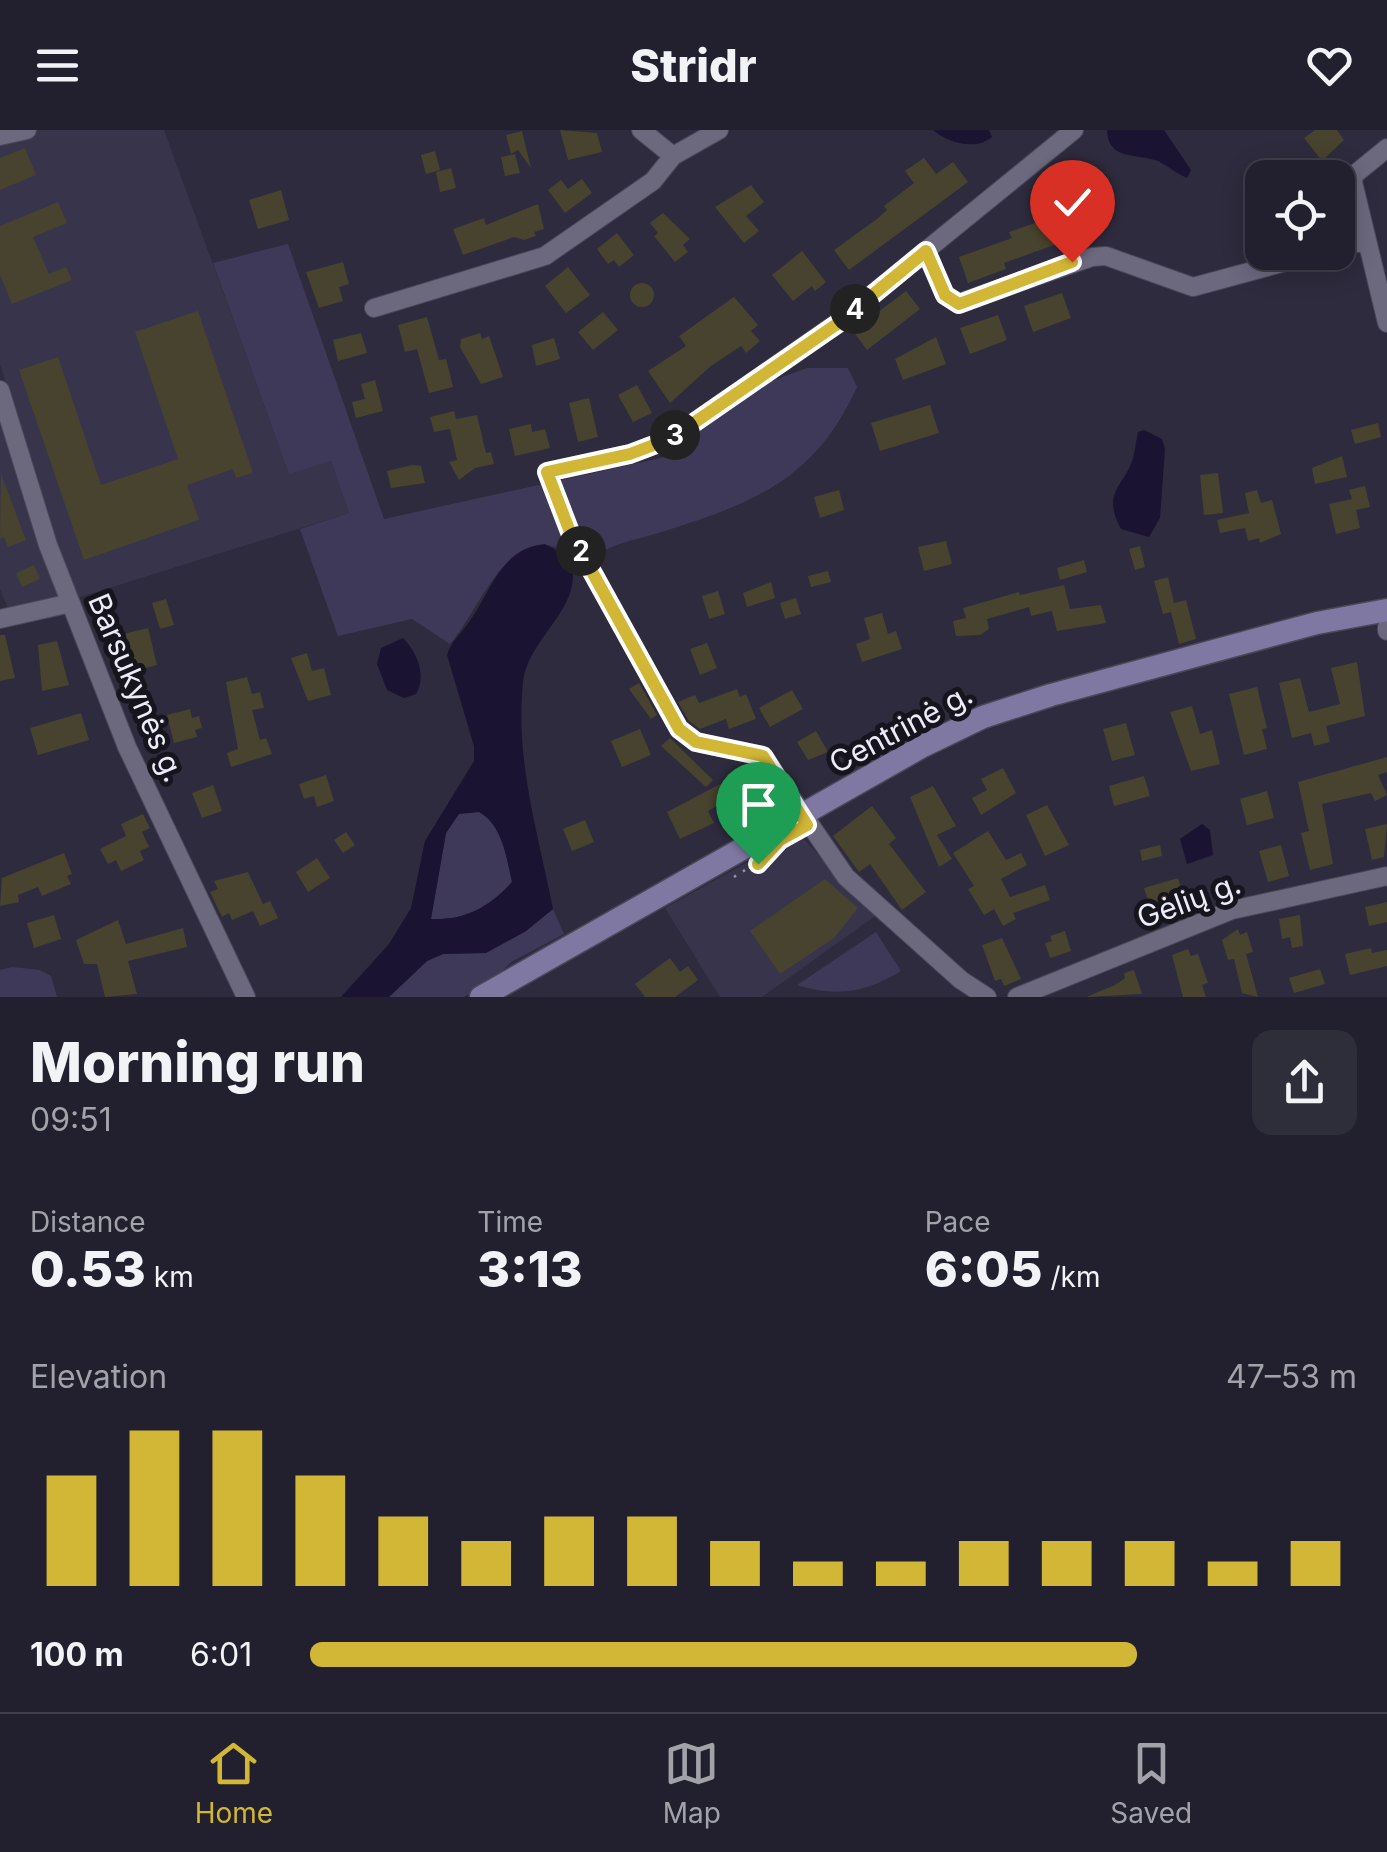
<!DOCTYPE html>
<meta charset="utf-8">
<style>
:root{--surface:#22202e;--page:#2e2d3a;--text:#f1f3f6;--muted:#a2a3aa;--line:#3f3e4a;--accent:#d2b736}
body{margin:0;font-family:Inter,sans-serif;background:var(--page);color:var(--text);height:100vh;display:flex;flex-direction:column;font-size:38px;white-space:nowrap}
*{box-sizing:border-box;margin:0}
p{font-size:32px;color:var(--muted)}
.icon{flex:none;width:55px;height:55px;fill:none;stroke:currentColor;stroke-width:2;stroke-linecap:round;stroke-linejoin:round}
.map{position:relative;height:867px;overflow:hidden}
.side{display:flex;flex-direction:column;background:var(--surface);flex:1}
.side>*{flex:none}
.fabs{position:absolute;left:1245px;top:30px;display:grid;gap:20px}
.fabs a{display:grid;place-items:center;width:110px;height:110px;border-radius:20px;background:var(--surface);box-shadow:0 5px 25px #0003,0 0 0 2px var(--line);font-size:50px}
.pin{position:absolute;display:grid;place-items:center;width:85px;height:85px;color:#fff;margin:-102px -42px;border-radius:50% 50% 50% 0;rotate:-45deg;box-shadow:0 0 10px #0007}
.pin .icon{rotate:45deg}
.km{position:absolute;width:50px;height:50px;margin:-25px;border-radius:50%;background:#222;color:#fff;font-size:28px;line-height:50px;text-align:center}
.round{display:grid;place-items:center;flex:none;width:105px;height:105px;border-radius:20px;background:var(--page)}
.overview{display:flex;align-items:center;justify-content:space-between;height:170px;padding:0 30px}
h1{font-size:55px;font-weight:800;line-height:75px}
.figures{display:grid;grid-template-columns:repeat(3,1fr);gap:15px;height:170px;padding:10px 30px}
.figures div{display:grid;align-content:center}
.figures b{font-size:50px;font-weight:800}
.figures small{font-size:28px;font-weight:400}
.figures p{font-size:28px}
.chart{height:280px;padding:20px 30px}
.chart p{display:flex;justify-content:space-between}
.chart svg{width:100%;height:180px;margin-top:10px;stroke:var(--accent);stroke-width:6}
ul{padding:0 30px;list-style:none;font-size:32px}
li{display:grid;grid-template-columns:160px 120px 1fr;align-items:center;height:75px}
li i{height:25px;border-radius:12px;background:var(--accent)}
header{display:flex;justify-content:space-between;align-items:center;height:130px;padding:0 30px;background:var(--surface);font-size:45px;font-weight:800}
.tabs{display:flex;justify-content:space-around;align-items:center;height:140px;border-top:2px solid var(--line);background:var(--surface);font-size:28px;color:var(--muted)}
.tabs a{display:grid;justify-items:center;gap:5px}
.tabs .current{color:var(--accent)}
.map>svg:first-child{display:block}
</style>
<header><svg class="icon" aria-label="menu" viewBox="0 0 24 24"><path d="M4 6h16M4 12h16M4 18h16"/></svg>Stridr<svg class="icon" aria-label="heart" viewBox="0 0 24 24"><path d="M12 20l-8-8c-3-5 5-10 8-4 3-6 11-1 8 4z"/></svg></header>
<div class="map">
<svg width="1387" height="867" viewBox="0 0 1387 867">
<rect width="100%" height="100%" fill="#2e2b3e"/>
<path fill="#38344c" d="M 0,0 L 164,0 L 289,343 L 331,331 L 349,383 L 74,469 L 0,234 Z
M 0,281 L 59,471 L 9,481 L 0,459 Z
M 799,704 L 875,786 L 762,867 L 720,867 L 665,778 Z"/>
<path fill="#3e3958" d="M 288,114 L 384,389 L 661,328 L 769,252 L 807,238 L 848,238 L 857,257 C 815,349 756,372 665,401 C 626,413 606,413 574,441 C 570,428 563,417 547,415 C 503,409 475,486 450,514 L 412,489 L 338,506 L 300,399 L 349,383 L 331,331 L 289,344 L 213,133 Z
M 479,682 C 502,694 507,728 512,752 C 489,777 466,790 431,789 L 446,703 L 459,683 Z
M 553,779 L 564,804 L 511,832 L 497,847 L 464,867 L 389,867 L 427,831 L 443,824 L 486,823 L 526,801 Z
M 876,802 L 901,841 C 865,863 837,867 797,855 Z
M 12,837 L 40,840 L 51,846 L 57,867 L 0,867 L 0,840 Z"/>
<path fill="#1a1332" fill-rule="evenodd" d="M 933,0 L 989,0 L 992,7 C 976,21 948,13 933,0 Z
M 1164,0 L 1191,40 L 1187,48 C 1177,44 1168,36 1158,31 C 1136,23 1108,31 1107,0 Z
M 1144,300 L 1162,309 L 1165,319 L 1160,388 L 1149,407 L 1121,399 C 1101,361 1124,358 1133,328 C 1135,320 1136,311 1138,302 Z
M 545,414 L 570,428 C 587,477 528,506 523,552 C 515,632 538,702 553,779 L 526,801 L 486,823 L 443,824 L 427,831 L 389,867 L 341,867 L 389,814 L 411,778 L 425,711 L 474,631 L 474,616 L 447,525 C 451,511 461,504 469,492 C 492,460 500,419 545,414 ZM 479,682 C 502,694 507,729 512,752 C 489,777 466,790 431,789 L 446,703 L 459,684 Z
M 403,508 C 417,522 427,546 416,564 L 404,568 L 387,560 L 377,534 L 381,518 Z
M 1202,694 L 1210,700 L 1213,725 L 1187,734 L 1180,709 Z"/>
<path fill="#48432e" d="M 560,0 L 597,3 L 602,22 L 568,30 Z
M 1315,0 L 1337,0 L 1344,10 L 1322,31 L 1304,8 Z
M 522,1 L 531,38 L 518,20 L 511,24 L 506,5 Z
M 25,18 L 36,45 L 0,60 L 0,28 Z
M 435,21 L 440,40 L 426,44 L 421,25 Z
M 515,24 L 520,43 L 505,46 L 501,27 Z
M 924,28 L 936,44 L 953,32 L 968,52 L 849,140 L 834,120 L 877,89 L 887,80 L 884,76 L 914,53 L 905,41 Z
M 451,38 L 456,58 L 440,62 L 436,42 Z
M 582,49 L 592,63 L 565,83 L 548,60 L 561,50 L 568,59 Z
M 751,55 L 764,72 L 746,86 L 759,101 L 744,113 L 715,77 Z
M 281,60 L 289,90 L 258,99 L 249,70 Z
M 58,72 L 67,93 L 33,107 L 49,144 L 66,137 L 72,150 L 12,174 L 0,145 L 0,96 Z
M 538,74 L 544,99 L 534,102 L 536,106 L 524,110 L 514,107 L 463,125 L 453,99 L 484,88 L 486,95 Z
M 663,83 L 690,109 L 683,115 L 688,122 L 675,132 L 654,106 L 658,103 L 650,93 Z
M 1047,89 L 1057,114 L 1004,133 L 1006,139 L 968,153 L 959,127 L 1012,108 L 1009,102 Z
M 617,103 L 634,125 L 619,137 L 614,130 L 608,134 L 597,119 Z
M 802,121 L 826,152 L 815,161 L 812,156 L 793,171 L 772,145 Z
M 343,132 L 349,154 L 339,157 L 343,171 L 319,178 L 306,142 Z
M 568,137 L 590,165 L 566,183 L 545,156 Z
M630 165a12 12 0 1 1 24 0a12 12 0 1 1-24 0Z
M 906,161 L 920,179 L 867,220 L 853,201 Z
M 1062,163 L 1071,188 L 1033,202 L 1024,176 Z
M 734,167 L 758,195 L 751,201 L 760,211 L 746,223 L 741,216 L 711,236 L 670,273 L 648,241 L 686,216 L 679,206 Z
M 198,181 L 253,343 L 236,348 L 233,339 L 187,355 L 199,390 L 84,430 L 19,240 L 58,227 L 101,355 L 178,329 L 135,202 Z
M 603,182 L 618,200 L 593,220 L 578,202 Z
M 998,185 L 1007,210 L 970,224 L 960,198 Z
M 427,187 L 439,230 L 446,229 L 453,257 L 429,263 L 417,219 L 405,222 L 398,195 Z
M 361,203 L 367,223 L 338,231 L 333,210 Z
M 480,203 L 482,209 L 489,206 L 503,247 L 481,254 L 460,217 L 461,209 Z
M 936,207 L 946,234 L 903,250 L 895,229 Z
M 554,208 L 560,229 L 536,236 L 532,215 Z
M 375,250 L 383,281 L 356,288 L 352,272 L 365,269 L 361,254 Z
M 637,255 L 652,283 L 633,292 L 618,265 Z
M 589,268 L 598,307 L 578,312 L 569,273 Z
M 930,275 L 939,303 L 880,321 L 871,293 Z
M 454,281 L 456,289 L 477,285 L 486,323 L 491,322 L 494,334 L 475,338 L 459,350 L 449,332 L 457,330 L 450,299 L 434,302 L 430,287 Z
M 1378,293 L 1381,307 L 1355,314 L 1351,300 Z
M 531,294 L 532,302 L 545,299 L 550,318 L 515,326 L 509,299 Z
M 1342,326 L 1347,347 L 1315,354 L 1312,338 Z
M 412,335 L 421,336 L 425,353 L 391,358 L 387,341 Z
M 1218,343 L 1223,383 L 1204,385 L 1200,345 Z
M 1,344 L 26,410 L 8,417 L 4,407 L 0,409 Z
M 1365,356 L 1370,377 L 1356,380 L 1360,398 L 1336,404 L 1329,374 L 1352,369 L 1349,360 Z
M 839,360 L 844,380 L 820,388 L 814,367 Z
M 1257,360 L 1261,373 L 1272,370 L 1281,404 L 1260,413 L 1259,408 L 1248,411 L 1245,398 L 1220,403 L 1217,390 L 1249,383 L 1245,363 Z
M 946,411 L 952,434 L 924,441 L 918,417 Z
M 1140,416 L 1145,437 L 1135,440 L 1129,419 Z
M 1084,430 L 1087,442 L 1060,450 L 1057,438 Z
M 34,435 L 40,449 L 22,457 L 16,443 Z
M 828,441 L 831,452 L 811,457 L 808,446 Z
M 1168,447 L 1174,473 L 1186,470 L 1196,509 L 1179,514 L 1171,482 L 1163,484 L 1154,451 Z
M 771,452 L 775,468 L 747,477 L 743,463 Z
M 1064,455 L 1070,479 L 1101,475 L 1106,493 L 1057,501 L 1052,481 L 1031,486 L 1029,477 L 987,489 L 989,499 L 980,505 L 956,506 L 953,491 L 966,488 L 963,478 L 1019,462 L 1020,465 Z
M 718,461 L 725,484 L 709,489 L 702,466 Z
M 796,468 L 801,484 L 785,489 L 780,473 Z
M 166,469 L 174,495 L 160,499 L 152,473 Z
M 882,483 L 888,504 L 896,501 L 902,519 L 862,532 L 856,514 L 870,509 L 864,488 Z
M 148,498 L 157,535 L 131,542 L 115,506 Z
M 0,505 L 5,505 L 15,548 L 0,551 Z
M 57,511 L 69,555 L 42,561 L 38,515 Z
M 707,513 L 717,538 L 700,545 L 690,519 Z
M 307,523 L 312,541 L 324,538 L 331,565 L 308,571 L 291,528 Z
M 1357,532 L 1365,586 L 1326,596 L 1330,612 L 1314,616 L 1311,603 L 1292,608 L 1279,553 L 1300,548 L 1309,582 L 1340,574 L 1331,538 Z
M 247,547 L 252,564 L 260,562 L 264,578 L 252,580 L 260,610 L 266,608 L 272,624 L 231,637 L 227,623 L 238,619 L 226,552 Z
M 639,553 L 657,585 L 651,589 L 629,559 Z
M 1257,557 L 1267,598 L 1262,599 L 1267,619 L 1244,625 L 1229,564 Z
M 737,559 L 740,567 L 746,564 L 756,589 L 729,599 L 726,589 L 700,599 L 689,591 L 678,572 L 695,565 L 699,573 Z
M 792,560 L 803,579 L 770,597 L 759,578 Z
M 1192,576 L 1200,604 L 1212,600 L 1220,634 L 1191,641 L 1170,582 Z
M 190,579 L 192,588 L 199,586 L 202,598 L 195,600 L 197,607 L 174,613 L 167,585 Z
M 81,583 L 89,610 L 38,625 L 30,598 Z
M 1126,593 L 1135,625 L 1112,631 L 1103,599 Z
M 640,599 L 651,625 L 622,637 L 611,611 Z
M 816,601 L 828,622 L 808,630 L 797,612 Z
M 670,608 L 713,650 L 706,657 L 661,616 Z
M 1387,627 L 1387,642 L 1378,645 L 1387,665 L 1375,671 L 1371,663 L 1322,674 L 1333,734 L 1310,740 L 1301,703 L 1309,701 L 1298,652 Z
M 1003,638 L 1016,663 L 981,685 L 972,668 L 987,660 L 981,649 Z
M 747,640 L 765,674 L 746,684 L 736,665 L 708,681 L 714,693 L 680,709 L 667,682 Z
M 326,645 L 334,671 L 317,677 L 314,666 L 304,669 L 299,654 Z
M 1144,646 L 1150,666 L 1114,676 L 1109,656 Z
M 213,655 L 222,681 L 202,688 L 192,663 Z
M 933,656 L 956,696 L 937,705 L 952,729 L 939,737 L 910,667 Z
M 1267,661 L 1274,688 L 1247,695 L 1240,669 Z
M 1047,675 L 1069,715 L 1045,726 L 1026,685 Z
M 872,676 L 896,708 L 889,714 L 926,762 L 902,780 L 870,734 L 859,742 L 833,706 Z
M 143,684 L 150,698 L 142,702 L 149,717 L 140,721 L 144,730 L 121,741 L 116,730 L 108,734 L 100,719 L 126,706 L 121,694 Z
M 585,690 L 594,712 L 572,721 L 563,699 Z
M 1387,694 L 1384,727 L 1372,730 L 1365,699 Z
M 988,701 L 1006,730 L 1021,723 L 1027,735 L 1001,749 L 1010,767 L 1045,755 L 1050,770 L 1013,783 L 1016,789 L 1003,796 L 994,779 L 984,785 L 968,759 L 974,756 L 953,723 Z
M 346,702 L 355,715 L 343,723 L 334,710 Z
M 1160,715 L 1162,726 L 1142,731 L 1140,720 Z
M 1281,715 L 1289,746 L 1268,752 L 1259,721 Z
M 64,723 L 72,744 L 67,746 L 71,754 L 42,766 L 38,757 L 18,765 L 19,772 L 0,776 L 2,748 Z
M 317,728 L 330,748 L 308,762 L 296,742 Z
M 248,742 L 263,774 L 270,771 L 278,788 L 260,796 L 253,781 L 232,790 L 229,783 L 222,787 L 210,762 L 218,759 L 214,751 Z
M 1178,748 L 1186,774 L 1152,784 L 1144,758 Z
M 825,749 L 858,778 L 834,808 L 780,844 L 750,801 Z
M 1387,772 L 1387,792 L 1369,796 L 1365,777 Z
M 54,785 L 61,809 L 34,818 L 27,793 Z
M 1300,785 L 1303,816 L 1292,818 L 1290,807 L 1282,809 L 1279,789 Z
M 118,790 L 126,814 L 183,798 L 187,817 L 128,831 L 137,864 L 105,867 L 97,834 L 84,834 L 76,810 Z
M 1238,799 L 1240,805 L 1247,802 L 1253,822 L 1246,824 L 1258,867 L 1242,863 L 1234,829 L 1228,830 L 1222,810 Z
M 1065,801 L 1071,821 L 1050,828 L 1045,813 L 1052,811 L 1050,806 Z
M 1002,808 L 1021,849 L 1004,856 L 1001,849 L 995,851 L 982,815 Z
M 1371,818 L 1372,823 L 1387,820 L 1387,836 L 1350,845 L 1345,824 Z
M 1188,819 L 1191,826 L 1198,824 L 1208,853 L 1202,855 L 1206,867 L 1183,867 L 1172,825 Z
M 670,828 L 680,842 L 688,836 L 698,850 L 675,867 L 645,867 L 635,854 Z
M 1320,839 L 1325,854 L 1294,863 L 1289,848 Z
M 1134,840 L 1142,864 L 1086,867 L 1115,855 L 1125,848 L 1124,843 Z"/>
<g fill="none" stroke-linecap="round" stroke-linejoin="round">
<g stroke="#4a4858" stroke-width="20">
<path id="street" d="M 641,0 L 673,26
M 0,6 L 27,0
M 1387,18 L 1354,45 L 1353,52 L 1387,193
M 1338,118 L 1366,110
M 926,121 L 945,165 L 959,173 L 1092,127 L 1106,126 L 1193,157 L 1322,122
M 374,178 L 545,126 L 653,51 L 673,26 L 719,0
M 0,260 L 48,415 L 127,617 L 246,867
M 0,489 L 71,473
M 1387,497 L 1387,501
M 987,867 L 961,850 L 846,747 L 763,626 L 696,612 L 679,599 L 570,402 L 547,342 L 630,324 L 672,308 L 837,193 L 1074,0
M 1017,867 L 1232,780 L 1387,746"/>
</g>
<g stroke="#4a4858" stroke-width="25">
<path id="secondary" d="M 481,867 L 923,616 L 983,587 L 1051,565 L 1317,493 L 1387,480"/>
</g>
<path stroke="#9694a4" stroke-width="2.5" stroke-dasharray="2.5 8" stroke-linecap="butt" d="M 734,747 L 761,730"/>
<use href="#street" stroke="#6c697f" stroke-width="18"/>
<use href="#secondary" stroke="#7f78a3" stroke-width="22"/>
</g>
<g fill="none" stroke-linecap="round" stroke-linejoin="round">
<g stroke="#fff" stroke-width="20">
<path id="route" d="M 758,734 L 780,710 L 807,695 L 763,626 L 696,612 L 679,599 L 570,402 L 547,342 L 630,324 L 672,308 L 837,194 L 926,121 L 945,165 L 959,174 L 1072,132"/>
</g>
<use href="#route" stroke="#d2b736" stroke-width="12"/>
</g>
<g text-anchor="middle" stroke-width="10" stroke-linejoin="round" paint-order="stroke">
<g font-size="30" fill="#ecebf8" stroke="#16151e">
<text transform="translate(136 558) rotate(67)" y="10">Barsukynės g.</text>
<text transform="translate(901 599) rotate(-28)" y="10">Centrinė g.</text>
<text transform="translate(1189 771) rotate(-20)" y="10">Gėlių g.</text>
</g>
</g>
</svg>
<div class="fabs">
<a><svg class="icon" aria-label="locate" viewBox="0 0 24 24"><circle cx="12" cy="12" r="6"/><path d="M12 2v4M12 18v4M2 12h4M18 12h4"/></svg></a>
</div>
<div class="pin" style="left:758px;top:734px;background:#1e9e55"><svg class="icon" aria-label="arrive" viewBox="0 0 24 24"><path d="M6 21V4h12l-3 4 3 4H6"/></svg></div>
<div class="pin" style="left:1072px;top:132px;background:#d93025"><svg class="icon" aria-label="check" viewBox="0 0 24 24"><path d="M5 12l5 5 9-10"/></svg></div>
<b class="km" style="left:581px;top:421px">2</b>
<b class="km" style="left:675px;top:305px">3</b>
<b class="km" style="left:855px;top:179px">4</b>
</div>
<section class="side">
<div class="overview"><div><h1>Morning run</h1><p>09:51</p></div><a class="round"><svg class="icon" aria-label="share" viewBox="0 0 24 24"><path d="M12 15V3M7 8l5-5 5 5M5 13v7h14v-7"/></svg></a></div>
<div class="figures">
<div><p>Distance</p><b>0.53<small> km</small></b></div>
<div><p>Time</p><b>3:13</b></div>
<div><p>Pace</p><b>6:05<small> /km</small></b></div>
</div>
<div class="chart"><p><span>Elevation</span>47–53 m</p>
<svg viewBox="0 0 160 44" preserveAspectRatio="none"><path d="M5 44V17M15 44V6M25 44V6M35 44V17M45 44V27M55 44V33M65 44V27M75 44V27M85 44V33M95 44V38M105 44V38M115 44V33M125 44V33M135 44V33M145 44V38M155 44V33"/></svg>
</div>
<ul>
<li><b>100 m</b>6:01<i style="width:79%"></i></li>
</ul>
</section>
<nav class="tabs">
<a class="current"><svg class="icon" aria-label="home" viewBox="0 0 24 24"><path d="M3 11l9-7 9 7M6 9v11h12V9"/></svg>Home</a>
<a><svg class="icon" aria-label="map" viewBox="0 0 24 24"><path d="M3 6l6-2 6 2 6-2v14l-6 2-6-2-6 2zM9 4v14M15 6v14"/></svg>Map</a>
<a><svg class="icon" aria-label="saved" viewBox="0 0 24 24"><path d="M7 4h10v16l-5-4-5 4z"/></svg>Saved</a>
</nav>
